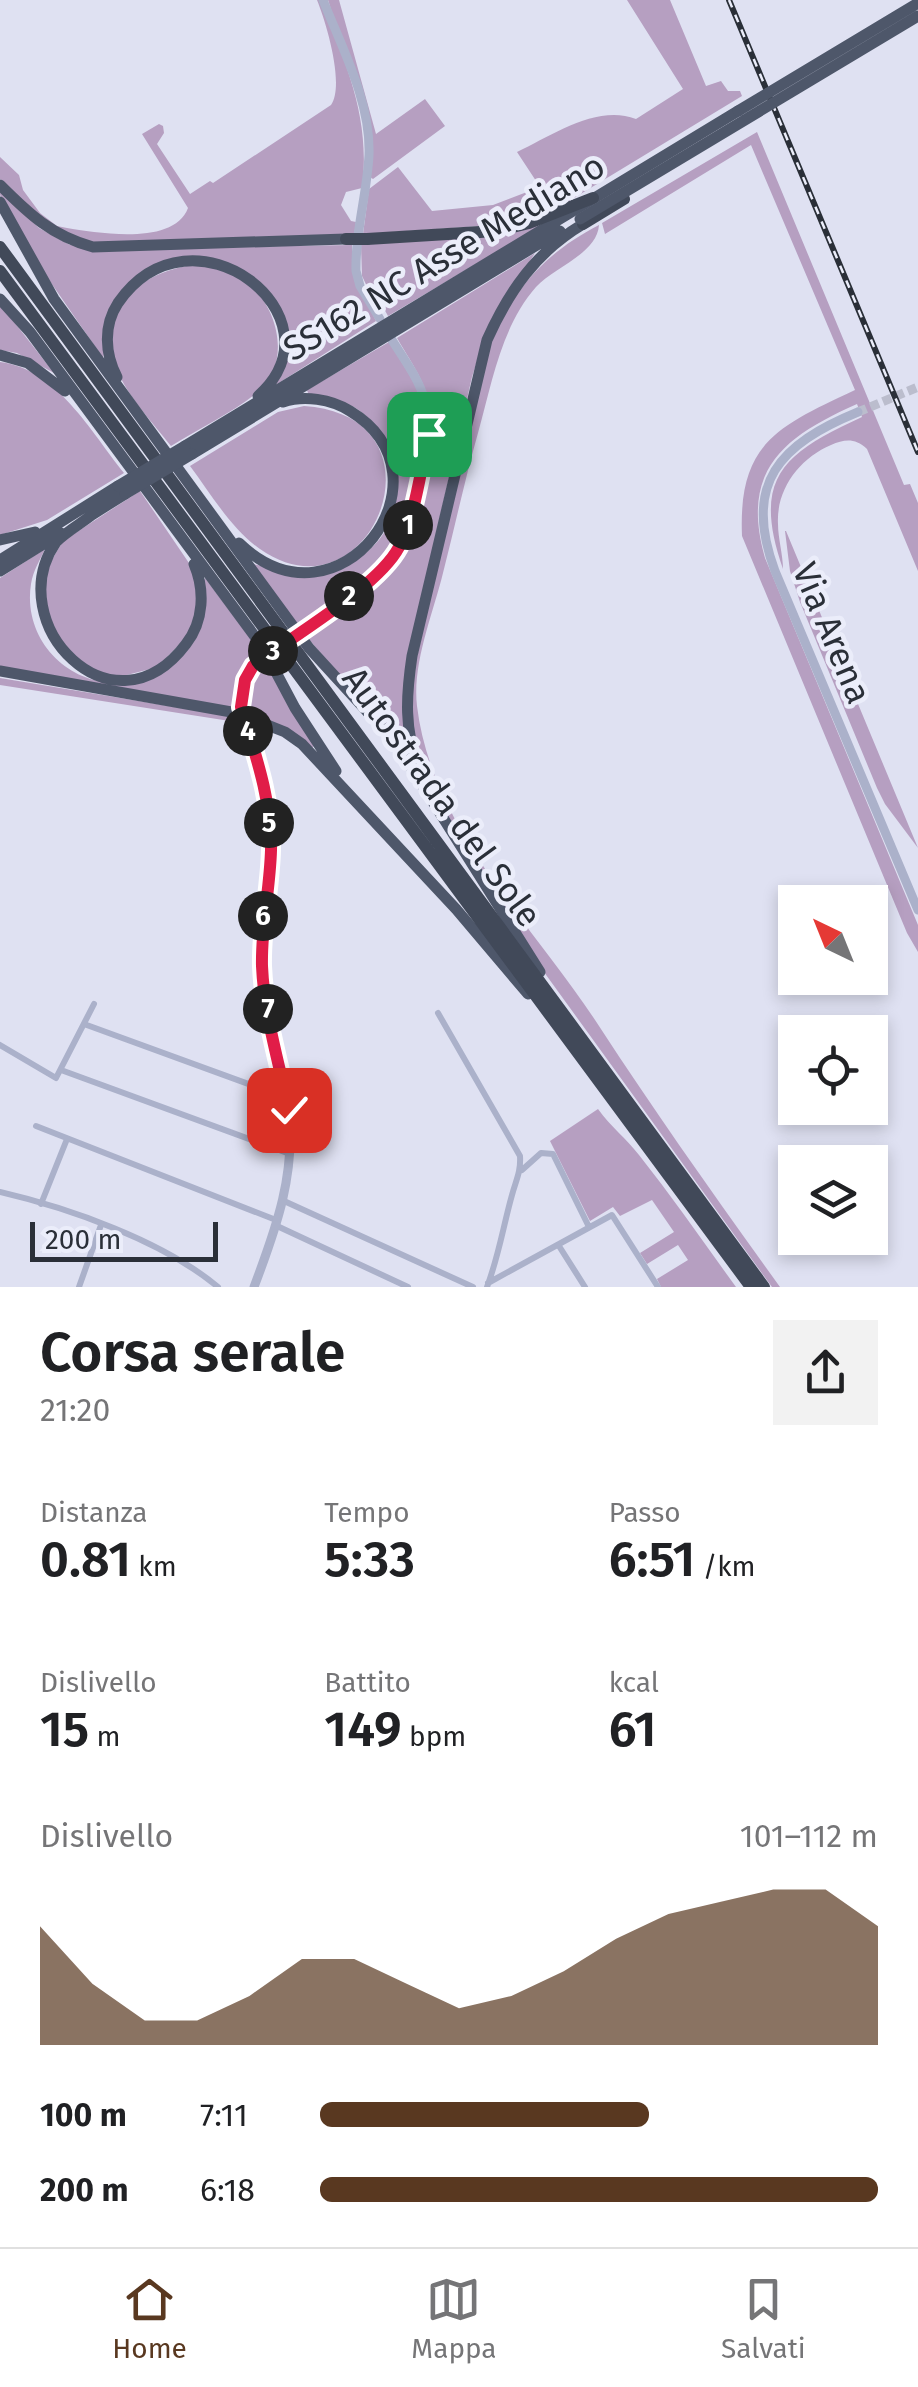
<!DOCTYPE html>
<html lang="it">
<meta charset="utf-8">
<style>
:root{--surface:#fff;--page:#f2f2f2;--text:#202124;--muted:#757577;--line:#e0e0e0;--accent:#593820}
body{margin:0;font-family:"Fira Sans",sans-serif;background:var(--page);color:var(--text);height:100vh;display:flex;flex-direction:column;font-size:38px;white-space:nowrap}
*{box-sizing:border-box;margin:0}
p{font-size:32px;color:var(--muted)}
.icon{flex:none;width:55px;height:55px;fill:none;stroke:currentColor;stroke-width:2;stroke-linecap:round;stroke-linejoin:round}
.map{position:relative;height:1287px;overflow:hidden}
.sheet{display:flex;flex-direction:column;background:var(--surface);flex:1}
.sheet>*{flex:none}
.needle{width:65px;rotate:317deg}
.controls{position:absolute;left:778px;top:885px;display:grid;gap:20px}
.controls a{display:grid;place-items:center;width:110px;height:110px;border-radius:0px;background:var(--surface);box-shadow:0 5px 15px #0003;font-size:50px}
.scale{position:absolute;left:30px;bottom:25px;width:188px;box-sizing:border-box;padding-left:10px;border:5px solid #2a2f38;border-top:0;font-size:28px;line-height:35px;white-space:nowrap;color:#2a2f38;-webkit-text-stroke:8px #ebedfa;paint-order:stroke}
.pin{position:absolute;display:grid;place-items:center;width:85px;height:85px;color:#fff;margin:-42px;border-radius:20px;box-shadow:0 5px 15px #0006}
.km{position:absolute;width:50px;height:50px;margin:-25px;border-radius:50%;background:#222;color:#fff;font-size:28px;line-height:50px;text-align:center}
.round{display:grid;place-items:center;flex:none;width:105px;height:105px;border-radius:0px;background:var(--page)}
.headline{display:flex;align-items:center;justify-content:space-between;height:170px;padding:0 40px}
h1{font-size:55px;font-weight:600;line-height:75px}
.metrics{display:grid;grid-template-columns:repeat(3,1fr);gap:15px;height:170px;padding:10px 40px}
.metrics div{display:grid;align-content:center}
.metrics b{font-size:50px;font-weight:600}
.metrics small{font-size:28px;font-weight:400}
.metrics p{font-size:28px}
.chart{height:280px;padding:20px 40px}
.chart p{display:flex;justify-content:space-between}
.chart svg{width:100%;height:180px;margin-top:10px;fill:var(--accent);opacity:.7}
ul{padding:0 40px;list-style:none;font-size:32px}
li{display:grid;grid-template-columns:160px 120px 1fr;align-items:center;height:75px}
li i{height:25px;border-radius:12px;background:var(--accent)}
.tab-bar{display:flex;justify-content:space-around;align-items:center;height:140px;border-top:2px solid var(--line);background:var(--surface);font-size:28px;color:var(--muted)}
.tab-bar a{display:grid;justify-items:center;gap:5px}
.tab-bar .active{color:var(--accent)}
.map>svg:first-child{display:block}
</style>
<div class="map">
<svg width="918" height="1287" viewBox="0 0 918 1287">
<rect width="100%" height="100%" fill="#dfe1f2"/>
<path fill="#b69fc1" d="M 317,0 L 321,0 C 346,64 371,118 362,188 L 346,192 L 341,205 L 351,221 L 356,222 L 354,236 L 91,243 L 45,223 L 0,179 L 0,157 L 19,175 L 23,190 L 40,213 L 57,226 L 67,228 C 98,233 174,246 188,208 L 142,134 L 159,124 L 163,126 L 164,133 L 157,144 L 190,194 L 210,181 L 213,183 L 331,105 C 345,85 326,22 317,0 Z
M 328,0 L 339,0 L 376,134 L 425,99 L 445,126 L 373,179 L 370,177 L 372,138 Z
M 627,0 L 670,0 L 706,86 L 721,81 L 728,91 L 740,91 L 742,96 L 569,201 L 511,224 L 363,234 L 369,189 L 398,167 L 432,211 L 493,205 L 540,187 L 517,152 C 553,135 597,104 636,119 L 683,89 Z
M 757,132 L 904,485 L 910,484 L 918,503 L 918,571 L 867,449 C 855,438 845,439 831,445 C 800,458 776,489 778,524 C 778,538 783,555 783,569 C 751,477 784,453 862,417 L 857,404 C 783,437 740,470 765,558 L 918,925 L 918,952 L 907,933 L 742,536 C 738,442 779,426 855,390 L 751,145 L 605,234 L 602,223 Z
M 0,189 L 39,228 L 70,245 L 222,247 L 352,245 L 353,274 L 376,321 L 274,386 L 288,351 L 287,334 L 253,277 L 219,261 L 149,269 L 132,281 L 118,297 L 103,358 L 47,277 L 0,195 Z
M 542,225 L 388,316 L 382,305 L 377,307 L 362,276 L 361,245 Z
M 599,225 C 597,254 554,267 536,287 C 501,327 492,383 478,433 C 465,479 455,526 443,573 C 433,614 412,663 417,706 C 432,830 534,926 599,1026 C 657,1115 718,1201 780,1287 L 772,1287 L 515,932 L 426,786 L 414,744 L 411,683 L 487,349 C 512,291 543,254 599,225 Z
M 535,253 L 486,332 L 472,377 L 406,665 L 410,758 L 306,636 C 331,616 362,597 384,574 C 411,547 436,444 430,407 C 426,382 409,359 397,338 Z
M 203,264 C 221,269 238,274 252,287 C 280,313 290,365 258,392 C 232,413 199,429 171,446 C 153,423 128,397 117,370 C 93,306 145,268 203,264 Z
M 0,304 L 54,373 L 17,353 L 0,350 Z
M 389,342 C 400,361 417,382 422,404 C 429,442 410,529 385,560 C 363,588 328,608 299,627 L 253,564 C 271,567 285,578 310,576 C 351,573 398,538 395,493 C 394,483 391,473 389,463 C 384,439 376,420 354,407 C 341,400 323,399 309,396 L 307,390 Z
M 0,362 C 57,369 91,432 124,473 L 47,520 L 0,535 Z
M 304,406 C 455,416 371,627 260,549 C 232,530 211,494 190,466 L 278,412 Z
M 140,491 L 191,566 L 196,583 L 197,609 L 188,635 L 158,667 L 115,678 L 73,664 L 54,646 L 40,614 L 41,578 L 63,541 Z
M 785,531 L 786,531 L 918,848 L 885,804 L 877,788 L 800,602 L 790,571 Z
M 45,549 C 40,560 33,571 31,584 C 21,648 83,699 143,678 C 161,672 176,665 187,650 C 203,628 196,598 205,578 L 263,655 L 244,671 L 234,709 L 0,669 L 0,578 Z
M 267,662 L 314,746 L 312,748 L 287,729 L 247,710 L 249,682 Z
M 0,678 L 235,717 L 236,722 L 0,685 Z
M 598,1109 C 611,1127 626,1138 639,1155 C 673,1198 704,1243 736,1287 L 661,1287 L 657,1279 L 688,1260 L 678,1245 L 647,1264 L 640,1253 L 674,1232 L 652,1200 L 620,1216 L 613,1207 L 590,1221 L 550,1141 Z"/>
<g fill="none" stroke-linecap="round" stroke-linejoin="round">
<path stroke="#bbbdcd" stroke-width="9" stroke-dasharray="9 4.5" stroke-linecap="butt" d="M 858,412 L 918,387"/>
<path stroke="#abb1ca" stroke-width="6" d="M 438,1013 L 520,1156 C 521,1172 516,1180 512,1195 C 503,1227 499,1255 487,1287
M 84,1024 L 287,1098
M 0,1045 L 56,1078 L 94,1004
M 61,1070 L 290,1154
M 36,1126 L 276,1220
M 522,1170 L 541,1153 L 553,1154 L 589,1227
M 0,1192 C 69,1208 163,1241 218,1287
M 284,1201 L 473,1287
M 41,1204 L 67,1139
M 277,1226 L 408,1287
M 559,1246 L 585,1287
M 488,1283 L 612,1215 L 658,1287
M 79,1287 L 101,1225"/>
<path stroke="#abb1ca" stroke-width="9" d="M 323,0 C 342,48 371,102 369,155 C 367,194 355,232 356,271 L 360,286 L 380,319
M 858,412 C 780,444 742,483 775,571 L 918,910
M 305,628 C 331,609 362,592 384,568 C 410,539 435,439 425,401 C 419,379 404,359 392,340
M 241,707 L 245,680 L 262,660
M 246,722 C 257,764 271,806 271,850 C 270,888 261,924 262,964 C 264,1013 282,1060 288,1108 C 297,1171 276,1229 254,1287"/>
<path stroke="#4e576a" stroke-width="11" d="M 0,185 C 29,214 52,236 93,247 L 346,239
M 0,202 L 54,299 L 309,648 L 396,743 L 540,972
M 0,299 L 30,332 L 262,646 L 295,708 L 336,771
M 0,355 L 28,363 L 65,391
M 117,377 C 105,354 103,326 118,303 C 192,196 347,317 258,396
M 185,446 L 738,111
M 192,454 L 560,231
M 93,514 C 82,523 67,531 56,542 C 0,623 113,741 186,644 C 204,621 205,590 194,564
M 90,516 L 125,494
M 0,540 L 35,532
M 239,543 C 339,639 459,477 350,411 C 331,399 304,395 283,402
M 0,560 L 118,486
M 0,571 L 61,533
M 0,671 L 237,713 L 285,732 L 302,744 L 456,909 L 528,994
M 419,768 C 404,730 406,696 412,656 L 487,340 C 509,291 536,252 583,224"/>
<path stroke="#414959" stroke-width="12" d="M 583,224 L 624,199
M 367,239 L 496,231 L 529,223 L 593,198
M 0,247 L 764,1287
M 0,271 L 751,1287"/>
<g stroke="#2a2f38" stroke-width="6">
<path id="rail" d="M 729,0 L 918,452"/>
</g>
<use href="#rail" stroke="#ebedfa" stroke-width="2.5" stroke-dasharray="8" stroke-linecap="butt"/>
<path stroke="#abb1ca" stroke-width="9" d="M 262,660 L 305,628
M 241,707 L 246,722"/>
<path stroke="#4e576a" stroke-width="11" d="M 738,111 L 918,3
M 580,219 L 918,16
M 118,486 L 185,446
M 125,494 L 192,454"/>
<path stroke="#414959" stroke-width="12" d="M 346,239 L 367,239"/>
</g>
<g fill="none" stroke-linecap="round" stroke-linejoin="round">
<g stroke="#fff" stroke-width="20">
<path id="route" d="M 289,1110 C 279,1063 264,1014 262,966 C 261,926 270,889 271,850 C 272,801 255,753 241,707 L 245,680 L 253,666 C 291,637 378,587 399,547 C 416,514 420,471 429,434"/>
</g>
<use href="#route" stroke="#e11d48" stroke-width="12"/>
</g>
<g text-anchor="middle" stroke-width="9" stroke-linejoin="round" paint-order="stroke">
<g font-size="35" fill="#2a2f38" stroke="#ebedfa">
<text transform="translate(444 257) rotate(-31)" y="12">SS162 NC Asse Mediano</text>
<text transform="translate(832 633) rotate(67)" y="12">Via Arena</text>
<text transform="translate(442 797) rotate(54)" y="12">Autostrada del Sole</text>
</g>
</g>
</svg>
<div class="controls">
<a><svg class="needle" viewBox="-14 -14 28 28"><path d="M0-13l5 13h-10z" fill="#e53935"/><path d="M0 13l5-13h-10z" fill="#757577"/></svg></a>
<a><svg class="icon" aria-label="locate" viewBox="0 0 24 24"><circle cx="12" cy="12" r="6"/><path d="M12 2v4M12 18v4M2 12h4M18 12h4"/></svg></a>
<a><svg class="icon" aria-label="layers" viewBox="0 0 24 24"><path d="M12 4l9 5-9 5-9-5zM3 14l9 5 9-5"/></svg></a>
</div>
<div class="scale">200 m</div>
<div class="pin" style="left:429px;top:434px;background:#1e9e55"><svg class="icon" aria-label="arrive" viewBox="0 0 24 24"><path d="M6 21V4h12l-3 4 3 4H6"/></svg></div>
<div class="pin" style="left:289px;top:1110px;background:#d93025"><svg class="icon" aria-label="check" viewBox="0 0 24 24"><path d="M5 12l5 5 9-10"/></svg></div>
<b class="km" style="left:408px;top:525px">1</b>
<b class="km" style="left:349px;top:596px">2</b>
<b class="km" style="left:273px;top:651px">3</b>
<b class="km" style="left:248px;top:731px">4</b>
<b class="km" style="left:269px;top:823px">5</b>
<b class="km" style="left:263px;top:916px">6</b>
<b class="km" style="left:268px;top:1009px">7</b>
</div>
<section class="sheet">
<div class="headline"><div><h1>Corsa serale</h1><p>21:20</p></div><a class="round"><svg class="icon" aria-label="share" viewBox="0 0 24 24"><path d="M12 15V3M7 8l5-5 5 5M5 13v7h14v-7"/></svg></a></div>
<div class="metrics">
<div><p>Distanza</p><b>0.81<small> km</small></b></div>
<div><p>Tempo</p><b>5:33</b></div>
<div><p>Passo</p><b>6:51<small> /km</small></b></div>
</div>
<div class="metrics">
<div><p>Dislivello</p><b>15<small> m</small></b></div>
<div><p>Battito</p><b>149<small> bpm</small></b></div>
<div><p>kcal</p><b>61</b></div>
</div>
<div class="chart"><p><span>Dislivello</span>101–112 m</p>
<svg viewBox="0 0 160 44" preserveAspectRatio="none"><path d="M0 44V15L10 29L20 38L30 38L40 32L50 23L60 23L70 29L80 35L90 32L100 26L110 18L120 12L130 9L140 6L150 6L160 15V44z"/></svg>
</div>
<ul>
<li><b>100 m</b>7:11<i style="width:59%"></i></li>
<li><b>200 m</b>6:18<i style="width:100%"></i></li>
</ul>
</section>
<nav class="tab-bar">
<a class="active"><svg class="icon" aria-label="home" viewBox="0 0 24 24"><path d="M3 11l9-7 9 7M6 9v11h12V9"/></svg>Home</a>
<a><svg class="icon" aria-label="map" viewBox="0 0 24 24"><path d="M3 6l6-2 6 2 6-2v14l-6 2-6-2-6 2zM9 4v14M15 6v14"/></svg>Mappa</a>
<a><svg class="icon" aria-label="saved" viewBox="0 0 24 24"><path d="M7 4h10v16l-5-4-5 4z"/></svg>Salvati</a>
</nav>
